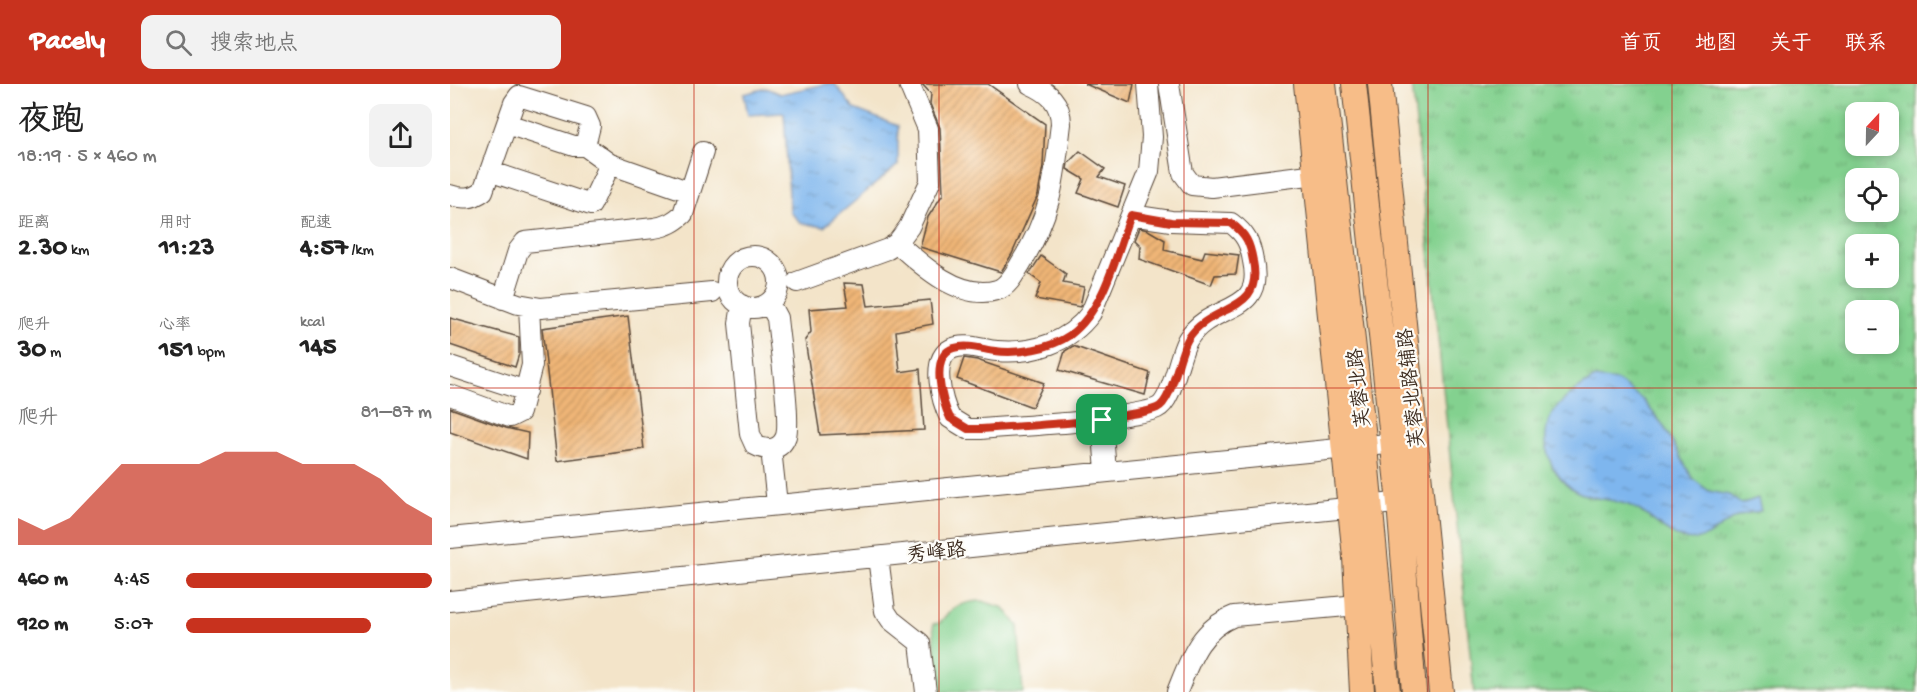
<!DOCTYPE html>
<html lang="zh">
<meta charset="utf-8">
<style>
:root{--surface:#fff;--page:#f2f2f2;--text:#222;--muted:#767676;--accent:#c8321e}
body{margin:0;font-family:"Gochi Hand","LXGW WenKai TC",sans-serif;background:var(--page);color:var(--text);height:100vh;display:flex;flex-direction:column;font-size:22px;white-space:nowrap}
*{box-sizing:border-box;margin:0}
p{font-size:20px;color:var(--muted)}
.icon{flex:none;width:33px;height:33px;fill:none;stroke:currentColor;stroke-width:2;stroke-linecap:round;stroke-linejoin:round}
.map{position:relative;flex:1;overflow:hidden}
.sheet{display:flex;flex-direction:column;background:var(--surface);width:450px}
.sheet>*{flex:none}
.needle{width:39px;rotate:22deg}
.fabs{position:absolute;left:1395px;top:18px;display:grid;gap:12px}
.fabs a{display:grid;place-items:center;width:54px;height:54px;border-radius:12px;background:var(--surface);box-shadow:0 3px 9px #0003;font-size:30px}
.pin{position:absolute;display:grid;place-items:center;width:51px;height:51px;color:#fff;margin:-26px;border-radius:12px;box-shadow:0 3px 9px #0006}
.round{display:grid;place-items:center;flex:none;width:63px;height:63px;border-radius:12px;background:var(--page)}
.headline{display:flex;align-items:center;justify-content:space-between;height:102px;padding:0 18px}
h1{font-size:33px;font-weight:800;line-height:45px}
.stats{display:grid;grid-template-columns:repeat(3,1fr);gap:9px;height:102px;padding:6px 18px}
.stats div{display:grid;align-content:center}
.stats b{font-size:26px;font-weight:800}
.stats small{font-size:16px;font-weight:400}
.stats p{font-size:16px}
.chart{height:168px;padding:12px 18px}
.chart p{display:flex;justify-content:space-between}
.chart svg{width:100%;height:108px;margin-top:6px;fill:var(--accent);opacity:.7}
ul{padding:0 18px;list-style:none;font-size:20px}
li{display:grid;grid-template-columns:96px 72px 1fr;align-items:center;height:45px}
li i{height:15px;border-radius:8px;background:var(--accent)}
header{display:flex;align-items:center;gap:36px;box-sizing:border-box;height:84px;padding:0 30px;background:var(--accent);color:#fff}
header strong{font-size:28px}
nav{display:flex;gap:33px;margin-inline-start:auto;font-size:21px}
.search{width:420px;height:54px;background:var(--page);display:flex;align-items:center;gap:15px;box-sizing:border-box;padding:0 21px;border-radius:12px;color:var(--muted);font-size:22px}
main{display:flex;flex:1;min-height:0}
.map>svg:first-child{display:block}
</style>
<header>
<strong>Pacely</strong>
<div class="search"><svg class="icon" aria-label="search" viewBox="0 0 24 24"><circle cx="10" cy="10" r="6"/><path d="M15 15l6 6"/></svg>搜索地点</div>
<nav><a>首页</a><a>地图</a><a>关于</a><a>联系</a></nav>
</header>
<main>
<section class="sheet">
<div class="headline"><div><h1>夜跑</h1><p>18:19 · 5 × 460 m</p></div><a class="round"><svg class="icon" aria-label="share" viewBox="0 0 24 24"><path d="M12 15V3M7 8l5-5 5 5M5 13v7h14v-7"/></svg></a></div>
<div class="stats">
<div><p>距离</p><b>2.30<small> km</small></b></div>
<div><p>用时</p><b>11:23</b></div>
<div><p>配速</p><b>4:57<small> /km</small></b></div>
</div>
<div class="stats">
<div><p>爬升</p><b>30<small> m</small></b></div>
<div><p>心率</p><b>151<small> bpm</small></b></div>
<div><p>kcal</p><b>145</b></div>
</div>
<div class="chart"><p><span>爬升</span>81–87 m</p>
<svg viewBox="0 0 160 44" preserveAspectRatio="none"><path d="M0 44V33L10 38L20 33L30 22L40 11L50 11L60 11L70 11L80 6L90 6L100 6L110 11L120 11L130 11L140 17L150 27L160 33V44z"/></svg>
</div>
<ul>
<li><b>460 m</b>4:45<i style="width:100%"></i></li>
<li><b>920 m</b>5:07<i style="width:75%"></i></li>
</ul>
</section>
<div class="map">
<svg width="1467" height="608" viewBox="0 0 1467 608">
<defs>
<pattern id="park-tufts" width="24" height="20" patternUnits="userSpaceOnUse" patternTransform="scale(1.5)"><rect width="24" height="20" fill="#83d18f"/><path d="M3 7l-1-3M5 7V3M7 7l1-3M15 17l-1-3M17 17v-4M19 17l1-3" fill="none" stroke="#6caa74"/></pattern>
<pattern id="water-ripples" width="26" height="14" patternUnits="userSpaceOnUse" patternTransform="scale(1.5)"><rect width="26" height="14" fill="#7eb6ee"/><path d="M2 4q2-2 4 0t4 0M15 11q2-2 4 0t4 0" fill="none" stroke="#6894c0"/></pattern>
<pattern id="building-hatch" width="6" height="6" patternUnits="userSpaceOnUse" patternTransform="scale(1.5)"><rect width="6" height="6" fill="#f0b677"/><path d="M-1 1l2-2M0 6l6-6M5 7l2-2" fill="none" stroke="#c49461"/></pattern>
</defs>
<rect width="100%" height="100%" fill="#fdfcf7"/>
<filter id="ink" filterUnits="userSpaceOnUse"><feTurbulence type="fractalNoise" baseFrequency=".0167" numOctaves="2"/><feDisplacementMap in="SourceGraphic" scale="12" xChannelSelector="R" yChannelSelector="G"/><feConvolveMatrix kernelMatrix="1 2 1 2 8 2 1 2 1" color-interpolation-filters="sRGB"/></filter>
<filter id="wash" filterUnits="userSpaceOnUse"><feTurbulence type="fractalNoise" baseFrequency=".008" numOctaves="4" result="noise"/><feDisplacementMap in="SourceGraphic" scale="24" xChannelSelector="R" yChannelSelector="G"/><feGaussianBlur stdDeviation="1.35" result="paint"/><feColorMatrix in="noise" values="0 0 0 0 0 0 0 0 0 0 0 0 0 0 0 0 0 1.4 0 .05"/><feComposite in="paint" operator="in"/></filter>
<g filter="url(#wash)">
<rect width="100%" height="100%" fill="#f3e4c9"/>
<path fill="#83d18f" stroke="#5f7e56" stroke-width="1.5" d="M 532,517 L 554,524 L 568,542 L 573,608 L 489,608 L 483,540 L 490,539 C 502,522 512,518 532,517 Z"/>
<path fill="url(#park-tufts)" stroke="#5f7e56" stroke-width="1.5" fill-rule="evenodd" d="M 962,0 L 1467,0 L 1467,608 L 1024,608 ZM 1406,28 L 1438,28 L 1438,62 L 1406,62 ZM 1406,94 L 1438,94 L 1438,128 L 1406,128 ZM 1406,160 L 1438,160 L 1438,194 L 1406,194 ZM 1406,226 L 1438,226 L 1438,260 L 1406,260 Z"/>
<path fill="url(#water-ripples)" stroke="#5c7086" stroke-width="1.5" d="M 375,0 L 385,0 L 404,25 L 448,42 L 448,81 L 374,143 L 351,139 L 340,128 L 334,29 L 298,31 L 294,10 L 316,4 L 330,10 Z
M 1145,294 L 1168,297 L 1193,316 L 1213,341 L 1243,395 L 1259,407 L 1279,411 L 1291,420 L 1308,414 L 1311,427 C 1304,428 1295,429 1289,432 C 1272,438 1257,460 1236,455 C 1215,451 1202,432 1183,423 C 1164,414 1144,417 1126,407 C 1097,390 1084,348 1109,321 C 1119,310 1132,302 1145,294 Z"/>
<g id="blocks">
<path fill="url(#building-hatch)" d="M 472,0 L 538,0 L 595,40 L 593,82 L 588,111 L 562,170 L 551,188 L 470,163 L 478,133 L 493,110 L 490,44 L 480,20 L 481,10 Z
M 635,0 L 684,0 L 680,19 Z
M 630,67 L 655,85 L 649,93 L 675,102 L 668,123 L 628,109 L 634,95 L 617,85 L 618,79 Z
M 689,144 L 698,146 L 715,156 L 714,166 L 752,175 L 755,167 L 789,171 L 786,190 L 765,191 L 761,201 L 689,175 L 690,162 L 684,156 Z
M 591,172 L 616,190 L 613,199 L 634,203 L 630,223 L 585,215 L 591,199 L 579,190 Z
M 394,199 L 414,200 L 418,222 L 480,216 L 483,240 L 446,247 L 450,288 L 470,285 L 474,346 L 370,351 L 355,256 L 361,248 L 359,225 L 398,222 Z
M 178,232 L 194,365 L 107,377 L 92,244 Z
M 0,234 L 69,253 L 69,270 L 65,283 L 0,261 Z
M 623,262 L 700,289 L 695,311 L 609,286 L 615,267 Z
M 514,274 L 527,276 L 594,299 L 582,323 L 507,295 Z
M 0,324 L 56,344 L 78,349 L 77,375 L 0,348 Z"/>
</g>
</g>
<g filter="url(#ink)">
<use href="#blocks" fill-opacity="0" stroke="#574638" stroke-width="1.5"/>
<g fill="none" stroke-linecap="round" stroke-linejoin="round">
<g stroke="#574638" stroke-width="22">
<path id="minor" d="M 719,0 L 733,89 L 742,101 L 762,103 L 867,90
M 57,40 L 124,62 L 135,62 L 160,80 L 240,108
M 42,88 L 141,121 L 160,80
M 0,111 C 14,115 22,115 33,107 L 64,19 L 69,12 L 136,33 L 140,42 L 135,62
M 681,131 L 721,137 L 781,139 C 796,150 800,159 803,177 C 815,233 761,217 738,255 C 728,271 723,317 707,324 C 698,328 686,329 676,331 C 629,340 579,341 531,345 L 518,345 L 500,334 C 492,318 480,276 501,265 C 515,258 533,266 547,267 C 583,270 619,259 641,229 L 699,87 L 702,53 L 698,0
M 447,159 C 471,181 510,217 547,206 C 558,203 565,189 571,179 C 602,129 604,97 611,40 C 611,18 598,8 580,0
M277 198a26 26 0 1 1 52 0a26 26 0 1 1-52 0Z
M 0,194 L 68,220 L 91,224 L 262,208
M 347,198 L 438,165 L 447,159 L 459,143 L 480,98 L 478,45 L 459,0
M 53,215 L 68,167 L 75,158 L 204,144 C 217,142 224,138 233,130 L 253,68
M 292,221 L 289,239 L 300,350 L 305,361 C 318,368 331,366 336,352 C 341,335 329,256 327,234 L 319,219
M 0,282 L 76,307
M 0,311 L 60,333 L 70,328 L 82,281 L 79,223
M 652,336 L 656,388
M 321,365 L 327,420
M 0,454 L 957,358
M 428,473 L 435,527 L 441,536 L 470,559 L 476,608
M 0,517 L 964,417
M 727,608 C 740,576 749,546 784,532 L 908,521"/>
</g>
<g stroke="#574638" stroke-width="26">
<path id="major" d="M 856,0 L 905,473 L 912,608
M 874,0 L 915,363 L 938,608
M 904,0 L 949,419 L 964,608
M 930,0 L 991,608"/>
</g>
<use href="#minor" stroke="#fff" stroke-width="20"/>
<use href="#major" stroke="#f7bd88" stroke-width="24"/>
</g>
</g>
<g fill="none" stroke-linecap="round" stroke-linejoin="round" filter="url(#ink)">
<g stroke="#fff" stroke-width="12">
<path id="route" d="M 681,131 L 721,138 L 781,139 C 796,150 800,159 803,177 C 814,231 761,218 738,255 C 728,271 723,317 707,324 C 698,328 686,329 676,331 C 629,340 580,341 531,345 L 518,345 L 500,334 C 492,318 479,271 504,264 C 518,260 531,265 545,267 C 568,270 600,265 620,251 C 655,225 666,170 681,131 Z"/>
</g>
<use href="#route" stroke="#c8321e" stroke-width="8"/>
</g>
<path fill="none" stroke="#c8321e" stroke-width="1.5" stroke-opacity="0.55" d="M 244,0 L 244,608M 489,0 L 489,608M 734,0 L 734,608M 978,0 L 978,608M 1222,0 L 1222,608M 0,304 L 1467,304"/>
<g text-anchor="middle" stroke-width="4.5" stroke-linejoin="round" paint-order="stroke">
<g font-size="20" fill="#3b2a1e" stroke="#fdfcf7">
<text transform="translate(908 304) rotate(-96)" y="7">芙蓉北路</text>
<text transform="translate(960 304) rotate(-96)" y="7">芙蓉北路辅路</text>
<text transform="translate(486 467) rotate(-6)" y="7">秀峰路</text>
</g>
</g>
</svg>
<div class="fabs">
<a><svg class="needle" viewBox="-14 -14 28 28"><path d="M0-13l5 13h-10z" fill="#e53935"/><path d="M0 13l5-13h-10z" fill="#767676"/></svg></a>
<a><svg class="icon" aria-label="locate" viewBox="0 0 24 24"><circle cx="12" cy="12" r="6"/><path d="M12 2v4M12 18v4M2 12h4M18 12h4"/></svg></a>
<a>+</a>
<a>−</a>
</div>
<div class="pin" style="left:652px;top:336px;background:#1e9e55"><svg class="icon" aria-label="arrive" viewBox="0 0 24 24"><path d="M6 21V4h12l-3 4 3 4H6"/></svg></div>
</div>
</main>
